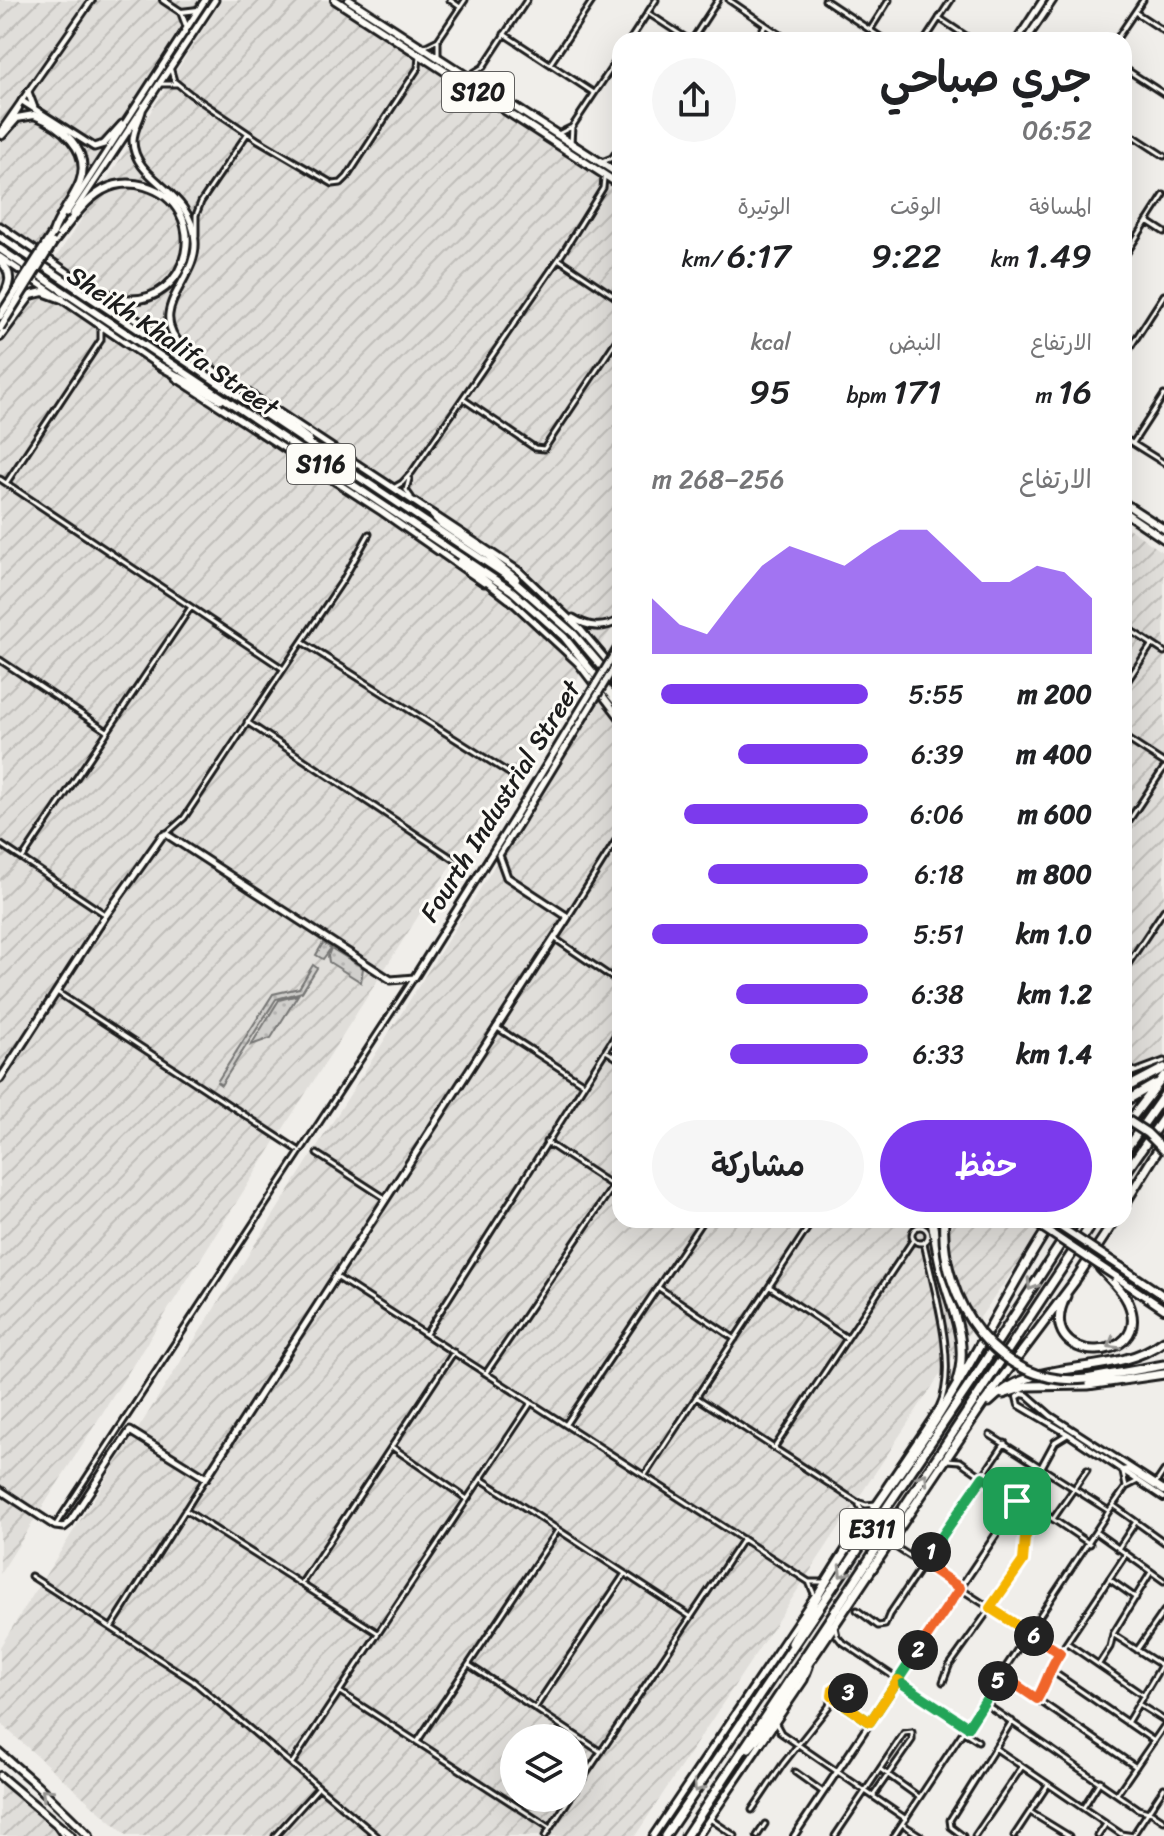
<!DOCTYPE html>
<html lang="ar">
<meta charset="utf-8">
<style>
:root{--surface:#fff;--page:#f6f6f6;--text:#202124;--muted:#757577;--accent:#7c3aed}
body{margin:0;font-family:Sriracha,"Playpen Sans Arabic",sans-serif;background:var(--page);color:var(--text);direction:rtl;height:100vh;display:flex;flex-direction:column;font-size:30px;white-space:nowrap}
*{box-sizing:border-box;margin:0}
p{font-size:26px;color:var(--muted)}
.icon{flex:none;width:44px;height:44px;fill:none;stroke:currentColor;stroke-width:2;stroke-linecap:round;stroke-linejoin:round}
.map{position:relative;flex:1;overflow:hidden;direction:ltr}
.sheet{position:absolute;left:612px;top:32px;width:520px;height:1196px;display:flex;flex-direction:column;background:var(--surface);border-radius:24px;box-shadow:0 8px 32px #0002;direction:rtl}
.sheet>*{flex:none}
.controls{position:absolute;left:500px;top:1724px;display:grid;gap:16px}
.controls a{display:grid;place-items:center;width:88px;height:88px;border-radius:50%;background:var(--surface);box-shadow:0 8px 32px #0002;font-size:40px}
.pin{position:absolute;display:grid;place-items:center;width:68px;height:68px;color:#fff;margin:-34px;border-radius:16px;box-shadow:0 4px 12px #0006}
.km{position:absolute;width:40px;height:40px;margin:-20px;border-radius:50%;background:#222;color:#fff;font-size:22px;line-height:40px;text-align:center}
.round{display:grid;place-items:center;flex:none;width:84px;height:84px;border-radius:42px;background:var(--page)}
.overview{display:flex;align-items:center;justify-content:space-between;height:136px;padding:0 40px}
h1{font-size:44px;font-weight:600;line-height:60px}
.figures{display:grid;grid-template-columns:repeat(3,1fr);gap:12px;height:136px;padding:8px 40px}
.figures div{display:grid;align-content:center}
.figures b{font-size:34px;font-weight:600}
.figures small{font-size:22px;font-weight:400}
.figures p{font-size:22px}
.chart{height:224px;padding:16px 40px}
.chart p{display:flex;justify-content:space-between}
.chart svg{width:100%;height:144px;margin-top:8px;fill:var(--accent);opacity:.7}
.cta{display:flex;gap:16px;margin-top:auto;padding:16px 40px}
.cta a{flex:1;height:92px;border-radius:48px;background:var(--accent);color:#fff;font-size:32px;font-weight:600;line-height:92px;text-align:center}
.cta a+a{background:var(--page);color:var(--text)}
ul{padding:0 40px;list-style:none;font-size:26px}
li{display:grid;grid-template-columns:128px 96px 1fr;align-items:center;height:60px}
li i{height:20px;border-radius:10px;background:var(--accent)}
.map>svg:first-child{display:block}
</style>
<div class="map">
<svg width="1164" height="1836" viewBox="0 0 1164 1836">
<defs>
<pattern id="industrial-furrows" width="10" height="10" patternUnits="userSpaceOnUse" patternTransform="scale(2)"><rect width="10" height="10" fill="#e0deda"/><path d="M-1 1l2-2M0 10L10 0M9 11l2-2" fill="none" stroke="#c0beba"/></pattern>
<pattern id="garden-dots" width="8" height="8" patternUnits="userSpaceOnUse" patternTransform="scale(2)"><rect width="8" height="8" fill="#d0cfcc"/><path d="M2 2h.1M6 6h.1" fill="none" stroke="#b2b1af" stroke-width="1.8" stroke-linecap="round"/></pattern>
</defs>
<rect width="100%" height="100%" fill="#f0eeea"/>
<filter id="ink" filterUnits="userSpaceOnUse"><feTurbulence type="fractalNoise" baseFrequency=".0125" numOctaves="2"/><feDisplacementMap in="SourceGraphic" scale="16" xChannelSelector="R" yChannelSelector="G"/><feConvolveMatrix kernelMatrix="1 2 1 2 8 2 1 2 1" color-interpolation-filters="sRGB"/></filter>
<g filter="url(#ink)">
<path fill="url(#industrial-furrows)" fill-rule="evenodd" d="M 0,0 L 207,0 L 149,77 L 0,305 Z
M 222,0 L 329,0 L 620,188 L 620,617 L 475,827 L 0,1574 L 0,340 L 84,216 Z
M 1124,525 L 1164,553 L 1164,1056 L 1124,1113 Z
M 620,668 L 620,1220 L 1049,1220 L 945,1367 L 635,1836 L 127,1836 L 0,1723 L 0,1647 ZM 514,1738 L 574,1738 L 574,1798 L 514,1798 Z
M 0,1781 L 61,1836 L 0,1836 Z"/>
<path fill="url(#garden-dots)" stroke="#767674" stroke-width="2" d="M 323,943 L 363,968 L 361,982 L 329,962 L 328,956 L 331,948 L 323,959 L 316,955 Z
M 313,965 L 317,968 L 302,992 L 276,999 L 221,1085 L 217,1082 L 273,994 L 299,988 Z
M 298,995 L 271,1038 L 251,1045 L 279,1000 Z"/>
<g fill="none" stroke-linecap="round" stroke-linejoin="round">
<g stroke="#1c1c1c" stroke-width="9">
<path id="minor" d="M 450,0 L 460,7
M 729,0 L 788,40
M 825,0 L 885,40
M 1135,12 L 1164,31
M 648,13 L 689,40
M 939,18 L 972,40
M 870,30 L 889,0
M 504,34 L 594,93
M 630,40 L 656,0
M 692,40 L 718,0
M 755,40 L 766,25
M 925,40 L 951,0
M 1116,40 L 1143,0
M 438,41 L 438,57
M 424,47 L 438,40 L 465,0
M 550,64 L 593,0
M 170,67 L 174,81 L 190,94 L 258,140 L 333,184 L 341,183 L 347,177 L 418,68 L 419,55
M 1124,68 L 1164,94
M 470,75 L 483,67 L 527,0
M 161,84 L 177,84
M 1124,130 L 1164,156
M 560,133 L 572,127 L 620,55
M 571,143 L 572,127
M 602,162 L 612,158 L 620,147
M 614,171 L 615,155
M 1147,221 L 1164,232
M 196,236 L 196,215 L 201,202 L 247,134
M 1124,257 L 1164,195
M 560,260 L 620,300
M 1124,357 L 1164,295
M 463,399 L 535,448 L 544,449 L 620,335
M 1124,438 L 1164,463
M 1133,443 L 1164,395
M 0,479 L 282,668
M 409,479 L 406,490 L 411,497
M 7,482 L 101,340 L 101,326
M 395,487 L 402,483 L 412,472 L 562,254 L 603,188 L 604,178
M 1124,626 L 1164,652
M 302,642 L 512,775
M 0,660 L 107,731
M 1124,686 L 1152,644
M 247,722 L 464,866
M 1124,737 L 1164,763
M 1124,828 L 1164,768
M 166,834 L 184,818 L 343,580 L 369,534
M 0,844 L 106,915
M 22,859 L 191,607
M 568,917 L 620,834
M 554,938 L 620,983
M 1124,970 L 1164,910
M 57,992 L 298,1150
M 496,1027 L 584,1084
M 606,1051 L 620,1060
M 1124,1068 L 1135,1071
M 1124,1076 L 1164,1061
M 546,1142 L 613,1186
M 317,1154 L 385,1198
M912 1235a8 8 0 1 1 16 0a8 8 0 1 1-16 0Z
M 335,1276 L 809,1582 L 815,1596
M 770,1287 L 847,1338
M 659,1288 L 735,1339
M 426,1334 L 620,1028
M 486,1373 L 620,1176
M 696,1397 L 857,1502 L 866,1505 L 876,1504
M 566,1424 L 703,1220
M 990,1435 L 1109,1511
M 392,1447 L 467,1499
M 774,1448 L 913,1240
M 947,1460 L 960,1461 L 1017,1501
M 1123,1472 L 1126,1487
M 645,1475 L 813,1220
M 481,1479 L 691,1617
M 1156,1483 L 1164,1471
M 885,1487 L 939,1407 C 959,1367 933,1285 924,1243
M 1020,1497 L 1090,1544
M 859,1505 L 866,1517
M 1114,1506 L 1164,1542
M 185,1510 L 378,1633
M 1008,1516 L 1028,1530
M 1053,1519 L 1087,1470
M 55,1526 L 414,978
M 1097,1533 L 1164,1581
M 893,1543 L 897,1548 L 1060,1653
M 1118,1549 L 1135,1523
M 31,1576 L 193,1681 L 377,1836
M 1109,1579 L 1136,1598
M 809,1582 L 824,1582
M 301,1584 L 454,1352
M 857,1610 L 878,1626 L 885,1625 L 889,1615 L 1005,1443
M 835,1627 L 837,1636 L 841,1641 L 968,1727
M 111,1628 L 205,1479
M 1114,1635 L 1161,1665
M 1067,1643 L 1144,1696
M 1137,1650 L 1164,1611
M 1099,1664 L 1110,1647 L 1113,1634 L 1151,1572
M 469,1665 L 601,1752
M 1049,1669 L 1154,1741
M 1002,1675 L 1136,1767
M 943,1682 L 949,1666 L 1022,1564 L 1025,1554 L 1025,1536 L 1040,1510
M 340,1692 L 550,1828
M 834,1697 L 870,1722
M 1037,1699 L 1046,1684 L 1049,1669 L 1126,1554
M 984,1703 L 1138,1809 L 1152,1813 L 1164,1821
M 1140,1705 L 1164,1720
M 535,1708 L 624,1575
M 775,1722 L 781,1733 L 906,1819
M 1127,1723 L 1164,1661
M 964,1732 L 978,1741
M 417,1742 L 558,1530
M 995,1748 L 1121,1834 L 1134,1836
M 292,1763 L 531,1403
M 880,1769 L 919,1797
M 795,1772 L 823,1792
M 574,1792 L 743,1539
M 1117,1794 L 1164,1726
M 1083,1808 L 1100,1781
M 752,1810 L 783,1764 L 829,1706 L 833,1689 L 839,1684 L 844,1684 L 848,1690 L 842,1703
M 1030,1812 L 1069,1836
M 710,1819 L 735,1836
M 902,1824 L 921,1836
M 56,1826 L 63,1836
M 1133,1835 L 1164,1788
M 275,1836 L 318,1788
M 545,1836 L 570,1798
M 757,1836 L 765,1824
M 835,1836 L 904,1733 L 912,1732 L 912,1740 L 873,1796
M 894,1836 L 1109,1511 L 1126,1487 L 1138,1481
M 963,1836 L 951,1827 L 950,1820 L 1012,1721
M 975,1836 L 1022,1767
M 1014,1836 L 1047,1786
M 1098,1836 L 1106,1824"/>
</g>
<g stroke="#1c1c1c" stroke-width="10">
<path id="tertiary" d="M 163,0 L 181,12 L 187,28
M 181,12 L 198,10
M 9,124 L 19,108
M 0,132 L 92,0
M 1122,1470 L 1128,1469 L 1164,1492
M 1164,1489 L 1051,1416 L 1027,1395 L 1022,1394 L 1017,1397 L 1019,1405 L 1068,1434 L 1164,1498
M 794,1836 L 1042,1466 L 1055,1442 L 1068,1434"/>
</g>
<g stroke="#1c1c1c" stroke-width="11">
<path id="secondary" d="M 1017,40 L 1043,0
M 1026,40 L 1053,0
M 28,92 L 34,108
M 22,101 L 94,147 L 104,144 L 122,124
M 143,106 C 142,118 133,128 133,141 C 134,182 192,189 195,241 C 198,281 143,309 184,348
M 66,214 L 205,0
M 72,215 L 215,0
M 0,226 L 89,287
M 0,257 L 161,367
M 97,293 L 259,400
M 176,378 L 382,512 L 484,583
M 271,407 L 519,571 L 581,630 L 620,676
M 509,599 L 578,663 L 620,718
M 573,618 C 589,628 603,629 620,620
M 0,1079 L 106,915 L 162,836 L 166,834 L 391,980 L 414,978 L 515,817
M 0,1490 L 55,1526 L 64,1527 L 69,1523 L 130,1431 L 206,1478 L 568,917 L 507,877 L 499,855 L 521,820
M 653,1836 L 814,1597
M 698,1836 L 804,1680 L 809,1667"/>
</g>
<g stroke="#1c1c1c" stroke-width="12">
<path id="primary" d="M 335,0 L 620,185
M 349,0 L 620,175
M 2,135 L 17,118 L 34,115 C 60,125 92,150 80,182 C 73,200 59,215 53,233
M 53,243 C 68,225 82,202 103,190 C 116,183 131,182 145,186 C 213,206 192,307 123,299 C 111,297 100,291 89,287
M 0,261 C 15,274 9,287 0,301
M 0,337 L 31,295 L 43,292 L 62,299
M 1124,503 L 1164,529
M 1124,512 L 1164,539
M 0,1753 L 37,1785 L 89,1836
M 0,1776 L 71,1836"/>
</g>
<g stroke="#1c1c1c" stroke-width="12">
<path id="trunk" d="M 0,237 L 510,578 L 574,634 L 620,688
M 0,249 L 512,591 L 564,637 L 620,706
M 158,365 L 221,400
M 257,400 L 309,440
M 433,515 L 441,524 L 487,555 L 516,579
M 460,561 L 509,599
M 1121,1267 L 1164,1296
M 1115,1276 L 1164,1309"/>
</g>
<g stroke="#1c1c1c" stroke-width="13">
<path id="motorway" d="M 1124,1089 L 1164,1068
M 1124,1102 L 1155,1084
M 1124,1128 L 1164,1076
M 1124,1152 L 1164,1095
M 1124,1175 L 1164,1117
M 1124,1205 L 1164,1140
M 932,1220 C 935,1239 938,1258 943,1276 C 953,1313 969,1343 957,1381
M 1074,1282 L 1115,1220
M 1066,1296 C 1030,1367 1157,1367 1128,1302 C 1122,1289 1109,1278 1100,1268
M 1086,1379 L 1164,1365
M 1003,1394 L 1028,1386 L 1088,1385 L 1164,1374
M 989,1402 C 1038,1354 1111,1380 1164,1341
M 792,1643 C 833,1561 885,1496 935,1421 C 977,1356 1010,1285 1053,1220
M 749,1748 L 761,1734 L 982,1405 L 1075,1281
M 665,1836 L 978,1372 L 1076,1220
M 686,1836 L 1094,1220"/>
</g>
<use href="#minor" stroke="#fdfcf7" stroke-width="3"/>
<use href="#tertiary" stroke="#fdfcf7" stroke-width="4"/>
<use href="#secondary" stroke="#fdfcf7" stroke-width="5"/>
<use href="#primary" stroke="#fdfcf7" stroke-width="6"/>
<use href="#trunk" stroke="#fdfcf7" stroke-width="6"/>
<use href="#motorway" stroke="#fdfcf7" stroke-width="7"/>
<g stroke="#1c1c1c" stroke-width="11" stroke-linecap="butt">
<path id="secondary-bridge" d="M 515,817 L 620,644
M 521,820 L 620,658"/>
</g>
<g stroke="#1c1c1c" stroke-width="12" stroke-linecap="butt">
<path id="primary-bridge" d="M 0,316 L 53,233
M 0,328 L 53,243"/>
</g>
<g stroke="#1c1c1c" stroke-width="12" stroke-linecap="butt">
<path id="trunk-bridge" d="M 1031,1220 L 1115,1276
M 1050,1220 L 1121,1267"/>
</g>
<g stroke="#1c1c1c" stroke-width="13" stroke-linecap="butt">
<path id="motorway-bridge" d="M 1124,1118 L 1147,1133 L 1164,1150
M 944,1220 C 939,1300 998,1389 1086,1379"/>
</g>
<use href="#secondary-bridge" stroke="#fdfcf7" stroke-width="5"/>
<use href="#primary-bridge" stroke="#fdfcf7" stroke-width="6"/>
<use href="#trunk-bridge" stroke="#fdfcf7" stroke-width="6"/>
<use href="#motorway-bridge" stroke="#fdfcf7" stroke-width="7"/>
</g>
<defs><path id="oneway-chevron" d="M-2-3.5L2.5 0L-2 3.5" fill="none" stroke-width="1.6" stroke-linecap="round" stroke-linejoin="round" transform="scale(2)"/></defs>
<g stroke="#989794">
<use href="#oneway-chevron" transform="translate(1032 1285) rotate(122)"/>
<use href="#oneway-chevron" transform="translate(1113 1344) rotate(148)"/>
<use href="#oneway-chevron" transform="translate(923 1478) rotate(-56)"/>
<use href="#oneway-chevron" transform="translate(843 1572) rotate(123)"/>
<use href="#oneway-chevron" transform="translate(698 1787) rotate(124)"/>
<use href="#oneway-chevron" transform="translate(46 1793) rotate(-136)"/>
</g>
</g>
<g fill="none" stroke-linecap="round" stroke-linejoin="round" filter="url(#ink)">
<g stroke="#fff" stroke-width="16">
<path id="split-1" d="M 931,1552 L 983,1477 L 1017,1501"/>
</g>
<g stroke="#fff" stroke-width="16">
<path id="split-2" d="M 918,1650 L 960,1588 L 923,1563 L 931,1552"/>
</g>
<g stroke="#fff" stroke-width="16">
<path id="split-3" d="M 848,1693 L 842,1703 L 870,1722 L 918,1650"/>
</g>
<g stroke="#fff" stroke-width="16">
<path id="split-4" d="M 848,1693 L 846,1686 L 839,1684 L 833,1689 L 832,1696 L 870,1722 L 898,1680 L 903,1684"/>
</g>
<g stroke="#fff" stroke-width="16">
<path id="split-5" d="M 903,1684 L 968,1727 L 998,1681"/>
</g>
<g stroke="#fff" stroke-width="16">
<path id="split-6" d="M 998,1681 L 1002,1675 L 1037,1699 C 1047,1683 1049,1668 1060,1653 L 1034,1636"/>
</g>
<g stroke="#fff" stroke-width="16">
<path id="split-7" d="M 1025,1538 L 1023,1561 L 990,1608 L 1034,1636"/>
</g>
<g stroke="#fff" stroke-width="16">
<path id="split-8" d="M 1017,1501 L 1020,1497 L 1040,1510 L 1025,1538"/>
</g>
<use href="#split-1" stroke="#22a559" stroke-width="10"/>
<use href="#split-2" stroke="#f0652b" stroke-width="10"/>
<use href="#split-3" stroke="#22a559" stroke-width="10"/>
<use href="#split-4" stroke="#f5b400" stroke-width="10"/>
<use href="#split-5" stroke="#22a559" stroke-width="10"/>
<use href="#split-6" stroke="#f0652b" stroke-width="10"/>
<use href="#split-7" stroke="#f5b400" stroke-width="10"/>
<use href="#split-8" stroke="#f5b400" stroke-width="10"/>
</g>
<g text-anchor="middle" stroke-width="6" stroke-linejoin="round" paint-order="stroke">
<g fill="#fdfcf7" stroke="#605f5e" stroke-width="2">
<rect x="442" y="72" width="72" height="40" rx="6"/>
<rect x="287" y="444" width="68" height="40" rx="6"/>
<rect x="840" y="1509" width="64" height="40" rx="6"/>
</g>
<g font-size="24" font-weight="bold" fill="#1c1c1c">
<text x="478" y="100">S120</text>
<text x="321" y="472">S116</text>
<text x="872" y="1537">E311</text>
</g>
<g font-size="26" fill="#1c1c1c" stroke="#fdfcf7">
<text transform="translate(173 341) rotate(34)" y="9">Sheikh Khalifa Street</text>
<text transform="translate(500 801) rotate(-58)" y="9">Fourth Industrial Street</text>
</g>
</g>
</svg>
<div class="controls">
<a><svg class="icon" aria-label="layers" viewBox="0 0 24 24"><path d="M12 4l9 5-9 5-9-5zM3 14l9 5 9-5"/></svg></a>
</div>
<div class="pin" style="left:1017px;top:1501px;background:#1e9e55"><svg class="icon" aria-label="arrive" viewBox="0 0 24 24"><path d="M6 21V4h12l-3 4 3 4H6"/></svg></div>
<b class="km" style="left:931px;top:1552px">1</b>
<b class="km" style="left:918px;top:1650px">2</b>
<b class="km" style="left:848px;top:1693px">3</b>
<b class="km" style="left:998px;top:1681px">5</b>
<b class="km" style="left:1034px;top:1636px">6</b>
<section class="sheet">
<div class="overview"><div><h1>جري صباحي</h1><p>06:52</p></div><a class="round"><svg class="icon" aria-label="share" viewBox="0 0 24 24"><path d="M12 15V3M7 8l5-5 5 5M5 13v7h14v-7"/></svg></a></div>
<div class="figures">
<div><p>المسافة</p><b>1.49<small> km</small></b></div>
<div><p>الوقت</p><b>9:22</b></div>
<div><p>الوتيرة</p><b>6:17<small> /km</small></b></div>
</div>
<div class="figures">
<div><p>الارتفاع</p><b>16<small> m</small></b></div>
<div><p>النبض</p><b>171<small> bpm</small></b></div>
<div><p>kcal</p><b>95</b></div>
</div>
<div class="chart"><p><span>الارتفاع</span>256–268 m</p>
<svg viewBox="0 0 160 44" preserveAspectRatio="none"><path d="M0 44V27L10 35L20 38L30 27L40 17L50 11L60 14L70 17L80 11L90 6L100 6L110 14L120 22L130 22L140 17L150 19L160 27V44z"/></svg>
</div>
<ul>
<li><b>200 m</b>5:55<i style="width:96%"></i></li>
<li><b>400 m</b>6:39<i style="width:60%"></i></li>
<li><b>600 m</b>6:06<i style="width:85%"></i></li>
<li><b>800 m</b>6:18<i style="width:74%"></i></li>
<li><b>1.0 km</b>5:51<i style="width:100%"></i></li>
<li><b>1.2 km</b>6:38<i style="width:61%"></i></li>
<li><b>1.4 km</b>6:33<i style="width:64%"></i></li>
</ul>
<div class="cta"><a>حفظ</a><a>مشاركة</a></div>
</section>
</div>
